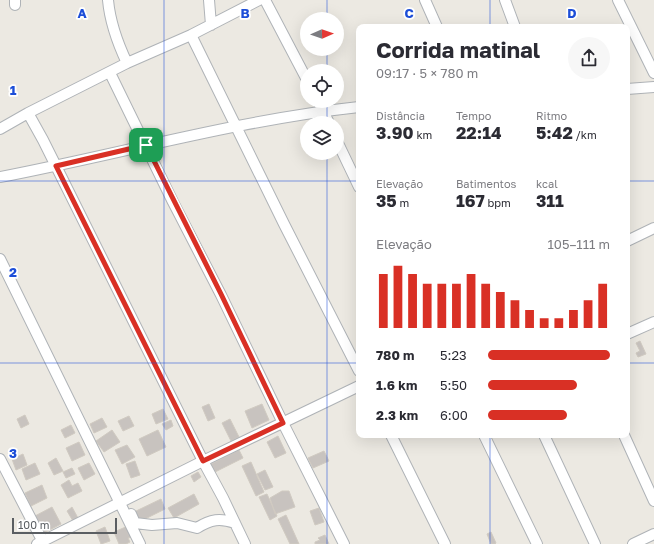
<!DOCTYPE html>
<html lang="pt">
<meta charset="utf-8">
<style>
:root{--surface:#fff;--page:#f7f7f7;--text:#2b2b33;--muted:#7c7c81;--accent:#d93025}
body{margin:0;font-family:"Golos Text",sans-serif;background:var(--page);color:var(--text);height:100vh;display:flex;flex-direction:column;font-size:15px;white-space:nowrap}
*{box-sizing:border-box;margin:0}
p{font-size:13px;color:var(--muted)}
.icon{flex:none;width:22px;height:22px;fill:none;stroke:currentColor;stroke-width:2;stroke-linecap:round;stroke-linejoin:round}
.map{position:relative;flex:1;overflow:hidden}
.details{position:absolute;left:356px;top:24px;width:274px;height:414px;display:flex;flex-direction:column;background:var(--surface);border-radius:8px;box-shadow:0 4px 16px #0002}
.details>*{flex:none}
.needle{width:26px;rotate:88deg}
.buttons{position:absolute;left:300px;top:12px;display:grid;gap:8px}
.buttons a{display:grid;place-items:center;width:44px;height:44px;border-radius:50%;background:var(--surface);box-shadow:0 4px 16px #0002;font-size:20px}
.scale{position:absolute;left:12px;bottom:10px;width:105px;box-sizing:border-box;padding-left:4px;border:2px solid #5a5e62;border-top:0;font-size:11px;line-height:14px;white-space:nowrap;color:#5a5e62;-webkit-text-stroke:3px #fff;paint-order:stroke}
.pin{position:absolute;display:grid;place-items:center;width:34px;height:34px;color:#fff;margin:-17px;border-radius:8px;box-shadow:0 2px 6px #0006}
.round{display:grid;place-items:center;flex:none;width:42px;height:42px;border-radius:21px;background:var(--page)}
.head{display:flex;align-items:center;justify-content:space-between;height:68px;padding:0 20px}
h1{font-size:22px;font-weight:700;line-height:30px}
.metrics{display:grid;grid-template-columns:repeat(3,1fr);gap:6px;height:68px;padding:4px 20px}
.metrics div{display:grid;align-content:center}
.metrics b{font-size:17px;font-weight:700}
.metrics small{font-size:11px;font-weight:400}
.metrics p{font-size:11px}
.chart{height:112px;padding:8px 20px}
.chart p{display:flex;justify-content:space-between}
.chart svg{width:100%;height:72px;margin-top:4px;stroke:var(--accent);stroke-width:6}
ul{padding:0 20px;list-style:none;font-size:13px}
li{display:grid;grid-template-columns:64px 48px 1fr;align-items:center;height:30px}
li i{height:10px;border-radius:5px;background:var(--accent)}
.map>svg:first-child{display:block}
</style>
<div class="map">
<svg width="654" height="544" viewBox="0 0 654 544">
<rect width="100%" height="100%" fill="#ece9e2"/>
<path fill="#c8c3bf" stroke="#d0cac1" d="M 640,341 L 646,354 L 638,357 L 636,353 L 640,351 L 636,343 Z
M 209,404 L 215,418 L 208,421 L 202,407 Z
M 262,404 L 269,420 L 252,428 L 245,411 Z
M 163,409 L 168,419 L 156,424 L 152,414 Z
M 25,415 L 29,424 L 21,428 L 17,419 Z
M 129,416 L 134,426 L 123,431 L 118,421 Z
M 102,418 L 107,427 L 94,433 L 90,424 Z
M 230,419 L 239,437 L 231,441 L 222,423 Z
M 171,420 L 173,426 L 166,430 L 162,424 Z
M 71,425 L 75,433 L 65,438 L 61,430 Z
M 112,430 L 120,442 L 104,452 L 96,441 Z
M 158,430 L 166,447 L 147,456 L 139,439 Z
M 278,436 L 286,453 L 275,458 L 267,442 Z
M 79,442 L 85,455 L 72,461 L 66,448 Z
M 127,445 L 135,457 L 122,464 L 115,450 Z
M 239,450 L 243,458 L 213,473 L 209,465 Z
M 324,451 L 329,461 L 313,468 L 308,458 Z
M 23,454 L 27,465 L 16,470 L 12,459 Z
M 56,458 L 63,471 L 54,475 L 48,463 Z
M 135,461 L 140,475 L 131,478 L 126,464 Z
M 251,462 L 264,492 L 256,496 L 242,466 Z
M 35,463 L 40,474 L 26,480 L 22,469 Z
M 89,463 L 95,474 L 84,480 L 78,468 Z
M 72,468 L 75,474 L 66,478 L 63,472 Z
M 265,470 L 273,487 L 265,490 L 257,474 Z
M 198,472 L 201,477 L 194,482 L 191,476 Z
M 69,480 L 72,486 L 78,483 L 82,491 L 68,498 L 61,485 Z
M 42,485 L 47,498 L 31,506 L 25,493 Z
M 282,491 L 289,491 L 295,507 L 275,514 L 270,498 Z
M 194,494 L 199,504 L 174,518 L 168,508 Z
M 267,494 L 277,516 L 270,520 L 259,497 Z
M 161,499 L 165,509 L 139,522 L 134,512 Z
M 52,507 L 61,524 L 44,533 L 35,516 Z
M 72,507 L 78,518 L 73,521 L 67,511 Z
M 319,508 L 324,522 L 315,525 L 310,511 Z
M 286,515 L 299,544 L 290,544 L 278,519 Z
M 128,526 L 132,537 L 128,538 L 130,542 L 126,544 L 119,544 L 114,532 Z
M 105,527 L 110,541 L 101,544 L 96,531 Z
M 491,532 L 496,543 L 495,544 L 491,544 L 487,534 Z
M 325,535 L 329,544 L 315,544 L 315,542 L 320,540 L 318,538 Z"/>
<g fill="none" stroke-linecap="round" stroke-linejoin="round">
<g stroke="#afb3b7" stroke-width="12">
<path id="minor" d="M 15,0 L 15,5
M 108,0 C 110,22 118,44 127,63
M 209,0 L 211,25
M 265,0 L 307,80
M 425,0 L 437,27
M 505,0 L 515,27
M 618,0 L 654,73
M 191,35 L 284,224 L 359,371
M 110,73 L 173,202 L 221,295 L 283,423 L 344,544
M 627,89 L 654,87
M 318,101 L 329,123
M 28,113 L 43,140 L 203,461 L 223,498 L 245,544
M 0,129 L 28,113 L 127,63 L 191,35 L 259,0
M 337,141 L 359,187
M 0,177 C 120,154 238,120 359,107
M 627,241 L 654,228
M 0,259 L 140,544
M 627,334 L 654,322
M 391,435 L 445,544
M 484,435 L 537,544
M 544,435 L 595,544
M 624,435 L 654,501
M 0,459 L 44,544
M 131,514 L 135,523 L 152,525 L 177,523 L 197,528 C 211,519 220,518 235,523
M 37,544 L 203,461 L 359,386
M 633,544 L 654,534"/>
</g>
<use href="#minor" stroke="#fff" stroke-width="10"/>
</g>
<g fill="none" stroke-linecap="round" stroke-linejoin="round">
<g stroke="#fff" stroke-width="8">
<path id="route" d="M 146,145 L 221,294 L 283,423 L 203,461 L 56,166 Z"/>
</g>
<use href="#route" stroke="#d93025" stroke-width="5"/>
</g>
<path fill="none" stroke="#1d4ed8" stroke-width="1" stroke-opacity="0.55" d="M 164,0 L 164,544M 327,0 L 327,19M 490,0 L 490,27M 327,49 L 327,71M 327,101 L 327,123M 327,153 L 327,544M 0,181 L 359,181M 627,181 L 654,181M 0,363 L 359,363M 627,363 L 654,363M 490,435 L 490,544"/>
<g font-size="13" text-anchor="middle" font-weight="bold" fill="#1d4ed8" stroke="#fff" stroke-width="3.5" stroke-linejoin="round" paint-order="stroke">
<text x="82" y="18">A</text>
<text x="245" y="18">B</text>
<text x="409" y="18">C</text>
<text x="572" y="18">D</text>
<text x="13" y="95">1</text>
<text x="13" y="277">2</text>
<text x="13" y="458">3</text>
</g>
</svg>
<div class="buttons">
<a><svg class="needle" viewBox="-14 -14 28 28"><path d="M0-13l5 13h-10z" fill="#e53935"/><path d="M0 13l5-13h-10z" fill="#7c7c81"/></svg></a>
<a><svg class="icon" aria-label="locate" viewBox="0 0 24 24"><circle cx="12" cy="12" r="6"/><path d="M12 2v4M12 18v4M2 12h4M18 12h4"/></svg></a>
<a><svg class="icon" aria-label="layers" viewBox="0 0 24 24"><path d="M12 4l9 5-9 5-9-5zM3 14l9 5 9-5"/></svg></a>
</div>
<div class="scale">100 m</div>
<div class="pin" style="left:146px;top:145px;background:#1e9e55"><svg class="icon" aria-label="arrive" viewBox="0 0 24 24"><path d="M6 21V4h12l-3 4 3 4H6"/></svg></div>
<section class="details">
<div class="head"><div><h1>Corrida matinal</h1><p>09:17 · 5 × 780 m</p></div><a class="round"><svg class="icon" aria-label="share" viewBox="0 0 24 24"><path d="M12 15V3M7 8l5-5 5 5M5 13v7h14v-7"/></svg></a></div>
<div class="metrics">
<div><p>Distância</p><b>3.90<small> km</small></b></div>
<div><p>Tempo</p><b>22:14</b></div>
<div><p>Ritmo</p><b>5:42<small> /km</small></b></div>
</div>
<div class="metrics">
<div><p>Elevação</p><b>35<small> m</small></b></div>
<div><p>Batimentos</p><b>167<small> bpm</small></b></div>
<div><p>kcal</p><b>311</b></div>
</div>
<div class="chart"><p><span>Elevação</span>105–111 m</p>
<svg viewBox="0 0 160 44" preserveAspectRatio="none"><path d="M5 44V11M15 44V6M25 44V11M35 44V17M45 44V17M55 44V17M65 44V11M75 44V17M85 44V22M95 44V27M105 44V33M115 44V38M125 44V38M135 44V33M145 44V27M155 44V17"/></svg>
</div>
<ul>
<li><b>780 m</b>5:23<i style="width:100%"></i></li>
<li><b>1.6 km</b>5:50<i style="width:73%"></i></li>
<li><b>2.3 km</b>6:00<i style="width:65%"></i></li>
</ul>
</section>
</div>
